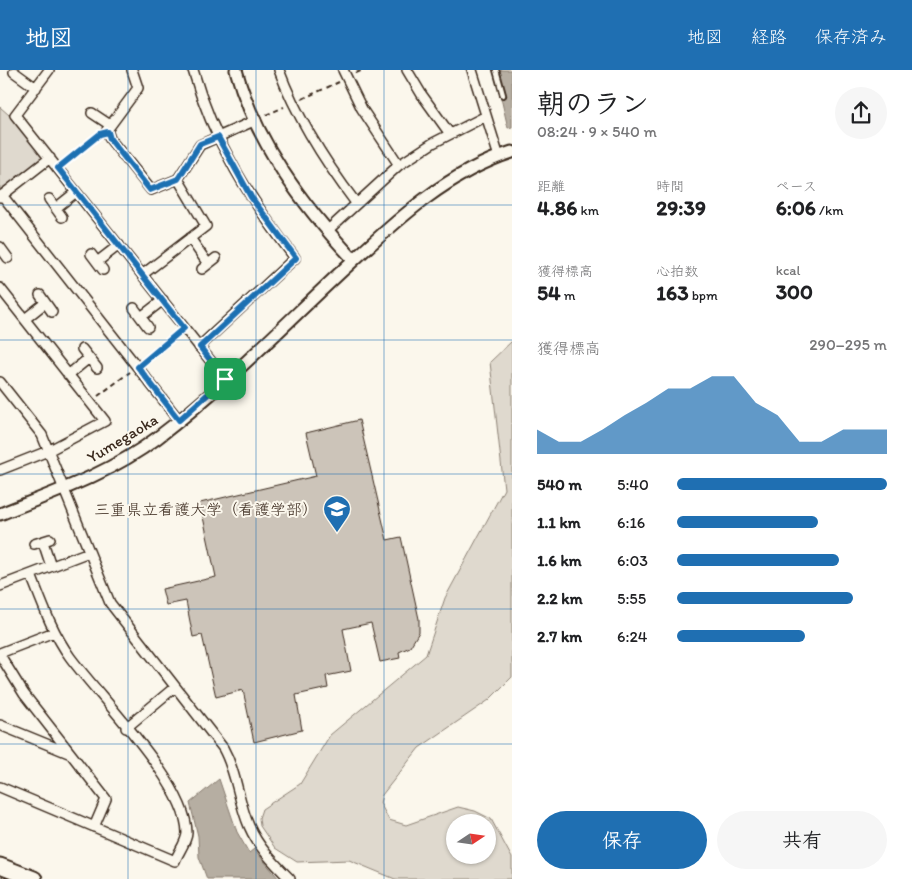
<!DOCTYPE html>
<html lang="ja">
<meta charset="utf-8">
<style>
:root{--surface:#fff;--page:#f6f6f6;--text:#202124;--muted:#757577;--accent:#1f6fb2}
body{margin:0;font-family:Itim,"Klee One",sans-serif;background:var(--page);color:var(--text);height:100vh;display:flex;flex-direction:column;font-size:19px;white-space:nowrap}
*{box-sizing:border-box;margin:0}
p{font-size:16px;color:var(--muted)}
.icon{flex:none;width:28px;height:28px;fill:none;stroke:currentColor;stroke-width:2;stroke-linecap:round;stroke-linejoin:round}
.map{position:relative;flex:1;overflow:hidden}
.panel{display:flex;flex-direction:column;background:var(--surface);width:400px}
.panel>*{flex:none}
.needle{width:32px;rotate:77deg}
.buttons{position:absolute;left:446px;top:744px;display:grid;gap:10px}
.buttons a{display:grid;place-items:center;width:50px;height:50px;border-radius:50%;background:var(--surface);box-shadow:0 1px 4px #0004;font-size:25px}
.pin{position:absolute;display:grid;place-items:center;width:42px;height:42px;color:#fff;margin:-21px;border-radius:10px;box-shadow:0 2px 8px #0006}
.round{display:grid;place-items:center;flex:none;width:52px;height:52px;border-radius:26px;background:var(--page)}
.headline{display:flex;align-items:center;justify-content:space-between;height:85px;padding:0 25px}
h1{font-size:28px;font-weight:700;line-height:38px}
.stats{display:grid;grid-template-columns:repeat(3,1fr);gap:8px;height:85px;padding:5px 25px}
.stats div{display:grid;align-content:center}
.stats b{font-size:21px;font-weight:700}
.stats small{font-size:14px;font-weight:400}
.stats p{font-size:14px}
.chart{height:140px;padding:10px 25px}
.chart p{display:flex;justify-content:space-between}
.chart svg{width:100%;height:90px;margin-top:5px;fill:var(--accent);opacity:.7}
.cta{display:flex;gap:10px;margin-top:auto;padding:10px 25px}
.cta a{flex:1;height:58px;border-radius:30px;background:var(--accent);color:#fff;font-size:20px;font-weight:700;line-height:58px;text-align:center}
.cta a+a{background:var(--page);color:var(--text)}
ul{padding:0 25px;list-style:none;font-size:16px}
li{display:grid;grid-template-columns:80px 60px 1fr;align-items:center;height:38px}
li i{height:12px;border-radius:6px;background:var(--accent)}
header{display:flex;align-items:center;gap:30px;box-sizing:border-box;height:70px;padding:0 25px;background:var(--accent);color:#fff}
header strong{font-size:24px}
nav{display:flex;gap:28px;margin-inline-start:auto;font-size:18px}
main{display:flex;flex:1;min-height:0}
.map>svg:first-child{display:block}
</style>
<header>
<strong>地図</strong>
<nav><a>地図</a><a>経路</a><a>保存済み</a></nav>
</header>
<main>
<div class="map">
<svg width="512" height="809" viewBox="0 0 512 809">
<rect width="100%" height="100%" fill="#fbf7ec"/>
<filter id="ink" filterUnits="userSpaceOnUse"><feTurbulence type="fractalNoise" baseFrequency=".02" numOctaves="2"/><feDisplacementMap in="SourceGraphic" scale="10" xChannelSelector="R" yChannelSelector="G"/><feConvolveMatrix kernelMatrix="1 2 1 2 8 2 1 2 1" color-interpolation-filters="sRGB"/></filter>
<g filter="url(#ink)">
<path fill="#dfd9ce" stroke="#8d8276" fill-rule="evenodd" d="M 0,37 L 9,45 L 43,87 L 12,113 L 0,119 Z
M 512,271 L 512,607 L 489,630 L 419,678 L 382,725 L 380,733 L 389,750 L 406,755 L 458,737 L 475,741 L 491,749 L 512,788 L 512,809 L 395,809 L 349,790 L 297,792 L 275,778 L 260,756 L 259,748 L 262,739 L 300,714 L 330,665 L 426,585 L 445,528 L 504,419 L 490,292 ZM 488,752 L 488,785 L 455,785 L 455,752 Z"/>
<path fill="#b6aea2" stroke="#85796d" d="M 500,0 L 512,0 L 512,57 L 508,58 L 501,28 L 507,26 Z
M 219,709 L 237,762 L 249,783 L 254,779 L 279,809 L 207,809 L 199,787 L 198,766 L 190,733 Z"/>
<path fill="#ccc4b9" stroke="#3b2a1e" d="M 359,350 L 387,470 L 401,467 L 419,549 L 419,562 L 410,577 L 399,582 L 400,588 L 380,592 L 371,553 L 343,559 L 351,601 L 326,606 L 328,618 L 296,625 L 302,660 L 254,672 L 243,620 L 216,627 L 202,565 L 193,567 L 186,531 L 166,535 L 162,519 L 216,507 L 200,433 L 316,406 L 306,363 Z"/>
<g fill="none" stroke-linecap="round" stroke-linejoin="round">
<g stroke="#3b2a1e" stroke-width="8">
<path id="service" d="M 496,0 L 503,25"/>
</g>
<g stroke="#3b2a1e" stroke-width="12">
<path id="minor" d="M 49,0 L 15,45 L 225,309
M 132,0 L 138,18 L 107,60 L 110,69 L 151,120 L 178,109
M 193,0 C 213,71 251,131 295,188 L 199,277
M 279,0 C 297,48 325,92 356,133
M 343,0 L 362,39 L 399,95
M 407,0 L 422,25 L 450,64
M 472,0 L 499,87
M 14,2 L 36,18
M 92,43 L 110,55
M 2,125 L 179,350
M 0,127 L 50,88
M 49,129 L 62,147
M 56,138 L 76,122
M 327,161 L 399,95 L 433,73 L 486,46
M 190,168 L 208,194
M 0,177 L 8,188
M 91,184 L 103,200
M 97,192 L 119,175
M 202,199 L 216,188
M 142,205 L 206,156 L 178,109 L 200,75 L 256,50
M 0,218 L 105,351 L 48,381 L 0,400
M 40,225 L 52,242
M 134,238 L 148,257
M 141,247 L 163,230
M 25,249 L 45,233
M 82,279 L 97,298
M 68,305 L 89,288
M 0,312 L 42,365 L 110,533 L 223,678 C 237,703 238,731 249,756 C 258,777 274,793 290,809
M 43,472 L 51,496
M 34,474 L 50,469
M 0,516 L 89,482
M 0,583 L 54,562
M 0,585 L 24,624 L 71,684 L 0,655
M 126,658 L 175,617
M 71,684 L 106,729 L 94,757
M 0,717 L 175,791 C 178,783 187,771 187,763 C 187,714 100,628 70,587 C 52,562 42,533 31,505"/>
</g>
<g stroke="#3b2a1e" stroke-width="15">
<path id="tertiary" d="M 236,0 C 256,73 303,136 354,190
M 0,444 C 53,423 111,403 157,368 C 223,318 282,257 343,200 C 394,153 444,104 512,82"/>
</g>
<g stroke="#3b2a1e" stroke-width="19">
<path id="trunk" d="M 0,796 L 34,809"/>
</g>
<path stroke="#3b2a1e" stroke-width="2" stroke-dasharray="5 4" stroke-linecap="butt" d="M 356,3 L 363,0
M 302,29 L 339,12
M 266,45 L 284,37
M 65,91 L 98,65
M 146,290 L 177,264
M 98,326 L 130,302"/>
<use href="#service" stroke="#fbf7ec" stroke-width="4.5"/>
<use href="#minor" stroke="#fbf7ec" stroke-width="9"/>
<use href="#tertiary" stroke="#fbf7ec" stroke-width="11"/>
<use href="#trunk" stroke="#fbf7ec" stroke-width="15"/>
</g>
</g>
<g fill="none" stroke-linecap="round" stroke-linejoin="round" filter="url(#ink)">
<g stroke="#fff" stroke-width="10">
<path id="route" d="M 108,62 L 110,69 L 150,120 L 178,109 L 200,74 L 218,67 L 251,127 L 296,188 L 200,277 L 225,309 L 179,350 L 138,297 L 184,258 L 58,98 L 100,64 Z"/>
</g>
<use href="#route" stroke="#1f6fb2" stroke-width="6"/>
</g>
<path fill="none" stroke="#1f6fb2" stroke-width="1" stroke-opacity="0.55" d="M 128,0 L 128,809M 256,0 L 256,809M 384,0 L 384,809M 0,135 L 512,135M 0,270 L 512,270M 0,404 L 512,404M 0,539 L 512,539M 0,674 L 512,674"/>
<defs>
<g id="university-pin" transform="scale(1.4375)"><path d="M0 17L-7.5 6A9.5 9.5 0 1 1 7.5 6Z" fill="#1f6fb2" stroke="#fbf7ec"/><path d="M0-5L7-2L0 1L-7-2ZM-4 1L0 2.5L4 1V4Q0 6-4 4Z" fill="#fff"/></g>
</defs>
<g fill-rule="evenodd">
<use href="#university-pin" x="337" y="439"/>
</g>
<g text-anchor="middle" stroke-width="4" stroke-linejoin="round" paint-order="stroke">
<g font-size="16" fill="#3b2a1e" stroke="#fbf7ec">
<text transform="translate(122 368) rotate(-31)" y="6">Yumegaoka</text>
</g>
<g font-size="16" fill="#3b2a1e" stroke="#fbf7ec" text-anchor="end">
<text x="318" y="445">三重県立看護大学（看護学部）</text>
</g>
</g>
</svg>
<div class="buttons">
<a><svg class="needle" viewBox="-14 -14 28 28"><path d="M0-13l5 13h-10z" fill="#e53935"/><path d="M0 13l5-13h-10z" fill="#757577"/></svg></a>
</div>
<div class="pin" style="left:225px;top:309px;background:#1e9e55"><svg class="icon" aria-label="arrive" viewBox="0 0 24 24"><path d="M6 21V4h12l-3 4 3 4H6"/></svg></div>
</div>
<section class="panel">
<div class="headline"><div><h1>朝のラン</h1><p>08:24 · 9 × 540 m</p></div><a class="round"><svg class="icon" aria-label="share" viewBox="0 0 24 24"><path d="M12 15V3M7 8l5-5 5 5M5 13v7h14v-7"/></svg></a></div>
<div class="stats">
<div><p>距離</p><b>4.86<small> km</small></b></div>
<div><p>時間</p><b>29:39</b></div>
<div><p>ペース</p><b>6:06<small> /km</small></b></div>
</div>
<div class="stats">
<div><p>獲得標高</p><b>54<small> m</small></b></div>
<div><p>心拍数</p><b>163<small> bpm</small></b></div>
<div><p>kcal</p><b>300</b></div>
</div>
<div class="chart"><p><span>獲得標高</span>290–295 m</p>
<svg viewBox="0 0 160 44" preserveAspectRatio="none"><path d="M0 44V32L10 38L20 38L30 32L40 25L50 19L60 12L70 12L80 6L90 6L100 19L110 25L120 38L130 38L140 32L150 32L160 32V44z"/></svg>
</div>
<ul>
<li><b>540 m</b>5:40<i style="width:100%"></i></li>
<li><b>1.1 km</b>6:16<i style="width:67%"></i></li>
<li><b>1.6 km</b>6:03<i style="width:77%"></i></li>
<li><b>2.2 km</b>5:55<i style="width:84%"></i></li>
<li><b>2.7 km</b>6:24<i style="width:61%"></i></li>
</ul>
<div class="cta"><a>保存</a><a>共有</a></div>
</section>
</main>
